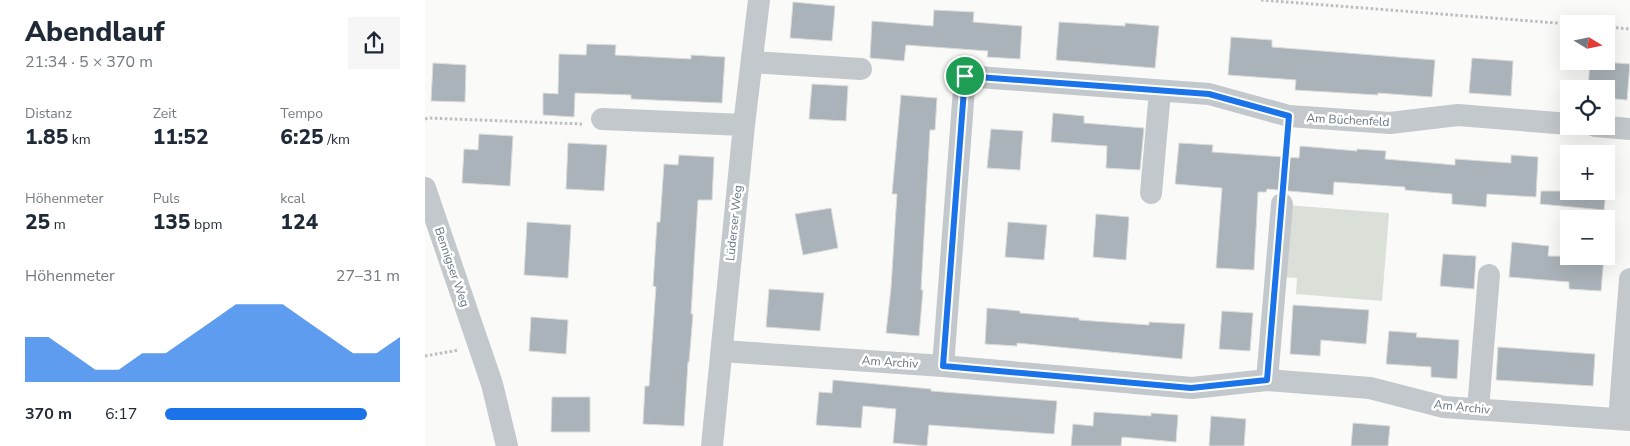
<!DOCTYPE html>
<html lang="de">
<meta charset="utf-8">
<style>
:root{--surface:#fff;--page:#f6f6f7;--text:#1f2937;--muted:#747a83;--accent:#1a73e8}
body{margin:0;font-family:"Nunito Sans",sans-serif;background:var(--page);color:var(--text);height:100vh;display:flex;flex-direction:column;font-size:19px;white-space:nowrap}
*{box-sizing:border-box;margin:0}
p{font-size:16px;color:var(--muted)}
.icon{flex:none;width:28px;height:28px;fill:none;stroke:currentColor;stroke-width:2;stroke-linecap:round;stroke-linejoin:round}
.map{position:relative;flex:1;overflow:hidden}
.details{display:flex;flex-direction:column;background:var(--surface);width:425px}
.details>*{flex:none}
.needle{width:32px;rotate:100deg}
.controls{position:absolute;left:1135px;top:15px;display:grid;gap:10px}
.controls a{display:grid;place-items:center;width:55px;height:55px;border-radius:0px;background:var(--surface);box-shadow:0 5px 20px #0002;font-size:25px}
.pin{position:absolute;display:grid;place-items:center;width:42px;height:42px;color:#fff;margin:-21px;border:2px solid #fff;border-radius:50%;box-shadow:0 1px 5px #0007}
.round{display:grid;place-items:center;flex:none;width:52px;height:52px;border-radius:0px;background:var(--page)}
.summary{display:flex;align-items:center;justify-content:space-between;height:85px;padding:0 25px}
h1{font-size:28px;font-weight:800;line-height:38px}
.figures{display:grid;grid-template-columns:repeat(3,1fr);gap:8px;height:85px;padding:5px 25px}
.figures div{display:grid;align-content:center}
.figures b{font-size:21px;font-weight:800}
.figures small{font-size:14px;font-weight:400}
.figures p{font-size:14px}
.chart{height:140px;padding:10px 25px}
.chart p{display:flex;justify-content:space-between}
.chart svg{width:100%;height:90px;margin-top:5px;fill:var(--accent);opacity:.7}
ul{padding:0 25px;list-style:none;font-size:16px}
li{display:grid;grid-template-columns:80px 60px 1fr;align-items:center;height:38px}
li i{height:12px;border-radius:6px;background:var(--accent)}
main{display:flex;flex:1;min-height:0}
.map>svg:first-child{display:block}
</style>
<main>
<section class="details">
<div class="summary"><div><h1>Abendlauf</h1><p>21:34 · 5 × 370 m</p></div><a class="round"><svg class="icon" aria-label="share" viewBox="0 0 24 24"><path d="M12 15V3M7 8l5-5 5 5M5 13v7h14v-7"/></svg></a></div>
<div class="figures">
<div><p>Distanz</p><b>1.85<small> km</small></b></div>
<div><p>Zeit</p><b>11:52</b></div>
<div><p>Tempo</p><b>6:25<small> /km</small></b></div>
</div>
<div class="figures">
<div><p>Höhenmeter</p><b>25<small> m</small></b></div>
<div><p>Puls</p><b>135<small> bpm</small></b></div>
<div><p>kcal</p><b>124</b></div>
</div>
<div class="chart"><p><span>Höhenmeter</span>27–31 m</p>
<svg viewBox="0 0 160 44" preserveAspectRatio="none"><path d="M0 44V22L10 22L20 30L30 38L40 38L50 30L60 30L70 22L80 14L90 6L100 6L110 6L120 14L130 22L140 30L150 30L160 22V44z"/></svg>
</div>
<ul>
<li><b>370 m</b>6:17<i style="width:86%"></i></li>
</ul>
</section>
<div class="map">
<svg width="1205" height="446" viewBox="0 0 1205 446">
<rect width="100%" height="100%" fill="#fafaf8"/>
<path fill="#dadfd7" d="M 861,205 L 964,213 L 957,301 L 871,294 L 872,278 L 856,277 Z"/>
<path fill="#aab3b9" stroke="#dcdcda" d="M 368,2 L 410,6 L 407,41 L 365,38 Z
M 509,10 L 549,12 L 548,22 L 597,26 L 595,59 L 562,57 L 563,51 L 481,45 L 479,61 L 445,58 L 447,21 L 508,26 Z
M 634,22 L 700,26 L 700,23 L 734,26 L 730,68 L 631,60 Z
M 806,37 L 847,40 L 847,47 L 1010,60 L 1007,97 L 953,93 L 953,95 L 870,90 L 871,80 L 803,75 Z
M 162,44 L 191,45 L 190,55 L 266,59 L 266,55 L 300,57 L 297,103 L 206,99 L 206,95 L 150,93 L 149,117 L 118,115 L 118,93 L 133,94 L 134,54 L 161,55 Z
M 1047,58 L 1088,61 L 1086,96 L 1044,93 Z
M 1165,61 L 1205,64 L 1202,100 L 1181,98 L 1181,89 L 1163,89 Z
M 8,63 L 41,65 L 40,102 L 6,101 Z
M 387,84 L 423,86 L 421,121 L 384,119 Z
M 476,95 L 512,98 L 510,130 L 505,130 L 496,290 L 498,290 L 494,336 L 461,333 L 466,288 L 472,194 L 467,194 Z
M 628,113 L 659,116 L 659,123 L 719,128 L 715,170 L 681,168 L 682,146 L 626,142 Z
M 566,129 L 598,131 L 595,170 L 562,168 Z
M 54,134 L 88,136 L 85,186 L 37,183 L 39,149 L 53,150 Z
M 143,143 L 182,145 L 179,191 L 141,189 Z
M 754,143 L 788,145 L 787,152 L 874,158 L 875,146 L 932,151 L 932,149 L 961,151 L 960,159 L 1030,165 L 1030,159 L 1086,163 L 1086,155 L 1113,157 L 1111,197 L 1062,194 L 1061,207 L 1027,204 L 1027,194 L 980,190 L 980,187 L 909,182 L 908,195 L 842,189 L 841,192 L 833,192 L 829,270 L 791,268 L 797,188 L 750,184 Z
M 254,155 L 289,157 L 287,200 L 273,200 L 266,314 L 268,314 L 264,362 L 263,362 L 259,426 L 218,424 L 220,386 L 224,386 L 231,287 L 228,286 L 232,222 L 235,222 L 239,164 L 253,165 Z
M 1116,191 L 1181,191 L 1179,210 L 1115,204 Z
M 406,208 L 413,248 L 378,255 L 370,214 Z
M 671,214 L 704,217 L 701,260 L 668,257 Z
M 102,222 L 146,225 L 143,278 L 99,275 Z
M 583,222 L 622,225 L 619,260 L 580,257 Z
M 1087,242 L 1124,246 L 1123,256 L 1179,257 L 1176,291 L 1144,289 L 1144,282 L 1084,277 Z
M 1018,254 L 1051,256 L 1049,289 L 1015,286 Z
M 344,289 L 399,293 L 395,331 L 341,327 Z
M 868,305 L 944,310 L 941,344 L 896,340 L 895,356 L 865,354 Z
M 562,308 L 595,311 L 595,313 L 654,318 L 654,320 L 724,325 L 724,322 L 760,324 L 757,359 L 592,343 L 592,346 L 560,344 Z
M 797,311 L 828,313 L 825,351 L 794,349 Z
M 106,317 L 143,320 L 141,354 L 104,351 Z
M 964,331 L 992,333 L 991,337 L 1034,340 L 1032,379 L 1006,377 L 1006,367 L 961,364 Z
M 1073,347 L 1170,354 L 1168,386 L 1071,380 Z
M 408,380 L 506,389 L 506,391 L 632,401 L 629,434 L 504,425 L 502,446 L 468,443 L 471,409 L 438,406 L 436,428 L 391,425 L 394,392 L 407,393 Z
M 127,397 L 165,397 L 165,432 L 126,432 Z
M 669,412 L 726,416 L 726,413 L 753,415 L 751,442 L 697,437 L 696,446 L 646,446 L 648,424 L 668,426 Z
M 786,416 L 821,419 L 819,446 L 784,446 Z
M 928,423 L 965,426 L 963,446 L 926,446 Z"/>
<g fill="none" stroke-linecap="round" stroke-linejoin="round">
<path stroke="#bbbfc2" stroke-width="3" stroke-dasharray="2.5 2.5" stroke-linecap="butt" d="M 836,0 L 1144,24
M 1181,27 L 1205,29
M 0,119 L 3,118 L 157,124
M 859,183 L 862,137
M 0,356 L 34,350"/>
<path stroke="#c3c8cc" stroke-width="22" d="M 327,62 L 436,69
M 177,119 L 319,125
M 1170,126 L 1205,129
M 0,188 L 67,384 L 82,446
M 726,193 L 735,91
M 297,351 L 518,366 L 767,388 L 842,380 L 945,388 L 1019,407 L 1205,420
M 518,366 L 540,76 L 784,94 L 864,116 L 965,123 L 1033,115 L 1144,124
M 842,380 L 857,204
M 1053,409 L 1064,275
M 1194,419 L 1205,279
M 287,446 L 319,125 L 334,0"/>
</g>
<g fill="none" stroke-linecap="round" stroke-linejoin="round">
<g stroke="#fff" stroke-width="10">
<path id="route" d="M 540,76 L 784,94 L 864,116 L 842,380 L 766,388 L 518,366 Z"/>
</g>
<use href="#route" stroke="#1a73e8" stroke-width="6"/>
</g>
<g text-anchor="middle" stroke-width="5" stroke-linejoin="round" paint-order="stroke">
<g font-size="12" fill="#657683" stroke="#fff">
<text transform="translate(923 120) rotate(3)" y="4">Am Büchenfeld</text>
<text transform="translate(309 223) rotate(-84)" y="4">Lüderser Weg</text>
<text transform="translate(27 267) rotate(71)" y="4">Bennigser Weg</text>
<text transform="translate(465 362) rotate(4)" y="4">Am Archiv</text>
<text transform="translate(1037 407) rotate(6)" y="4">Am Archiv</text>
</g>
</g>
</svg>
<div class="controls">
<a><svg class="needle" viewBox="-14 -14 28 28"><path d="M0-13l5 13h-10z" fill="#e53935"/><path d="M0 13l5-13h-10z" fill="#747a83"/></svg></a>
<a><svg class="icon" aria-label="locate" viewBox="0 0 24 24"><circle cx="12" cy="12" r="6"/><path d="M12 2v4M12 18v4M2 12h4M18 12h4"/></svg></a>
<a>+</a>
<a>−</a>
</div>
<div class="pin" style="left:540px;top:76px;background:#1e9e55"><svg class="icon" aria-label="arrive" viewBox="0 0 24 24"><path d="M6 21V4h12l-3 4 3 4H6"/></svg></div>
</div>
</main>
